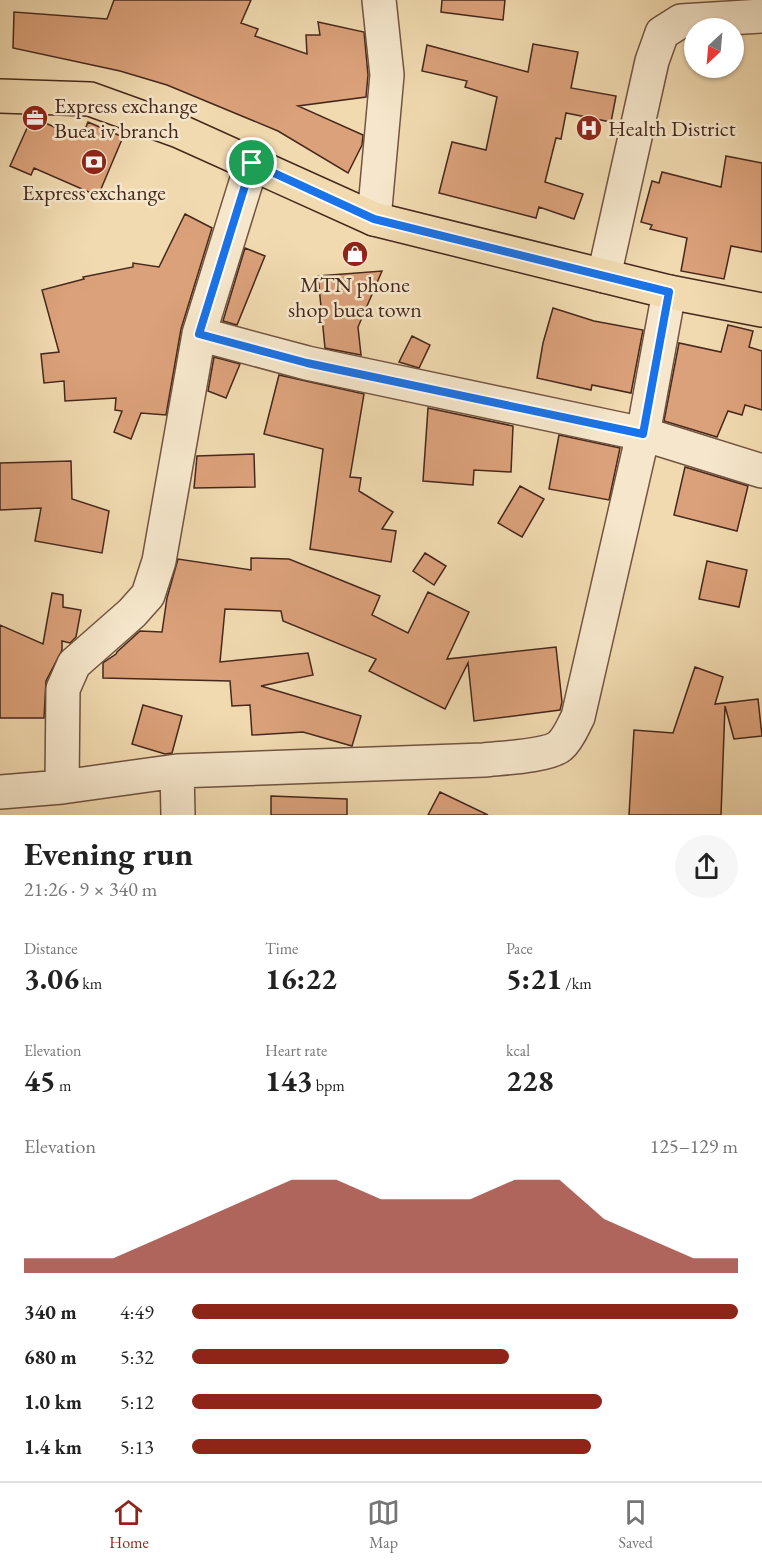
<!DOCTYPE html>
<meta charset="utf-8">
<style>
:root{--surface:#fff;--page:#f6f6f6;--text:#222;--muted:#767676;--line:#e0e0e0;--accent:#8f2418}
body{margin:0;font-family:"EB Garamond",serif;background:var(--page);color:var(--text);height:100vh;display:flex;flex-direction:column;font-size:22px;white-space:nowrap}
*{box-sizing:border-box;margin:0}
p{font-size:20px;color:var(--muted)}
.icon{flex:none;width:33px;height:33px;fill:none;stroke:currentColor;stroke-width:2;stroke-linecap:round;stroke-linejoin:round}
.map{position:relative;height:815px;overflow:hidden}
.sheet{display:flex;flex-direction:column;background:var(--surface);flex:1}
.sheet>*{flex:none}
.needle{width:39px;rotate:206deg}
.controls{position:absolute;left:684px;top:18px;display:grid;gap:12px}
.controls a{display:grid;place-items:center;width:60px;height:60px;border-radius:50%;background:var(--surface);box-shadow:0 2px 4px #0004;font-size:30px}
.pin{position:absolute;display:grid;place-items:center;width:51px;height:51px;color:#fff;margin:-26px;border:3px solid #fff;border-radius:50%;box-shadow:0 2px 6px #0007}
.round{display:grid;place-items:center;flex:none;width:63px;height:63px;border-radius:32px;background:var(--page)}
.overview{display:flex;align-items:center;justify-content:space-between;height:102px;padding:0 24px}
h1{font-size:33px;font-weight:700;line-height:45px}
.figures{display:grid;grid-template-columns:repeat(3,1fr);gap:9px;height:102px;padding:6px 24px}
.figures div{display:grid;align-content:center}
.figures b{font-size:30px;font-weight:700}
.figures small{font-size:16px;font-weight:400}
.figures p{font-size:16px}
.chart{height:168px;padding:12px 24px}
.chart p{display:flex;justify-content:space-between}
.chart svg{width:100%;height:108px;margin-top:6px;fill:var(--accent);opacity:.7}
ul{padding:0 24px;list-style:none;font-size:20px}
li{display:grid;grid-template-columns:96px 72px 1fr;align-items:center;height:45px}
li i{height:15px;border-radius:8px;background:var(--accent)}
.dock{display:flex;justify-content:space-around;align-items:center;height:84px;border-top:2px solid var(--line);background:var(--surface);font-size:16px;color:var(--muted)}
.dock a{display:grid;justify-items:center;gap:3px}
.dock .on{color:var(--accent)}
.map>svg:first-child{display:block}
</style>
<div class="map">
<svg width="762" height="815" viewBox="0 0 762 815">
<rect width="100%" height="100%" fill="#f1dab0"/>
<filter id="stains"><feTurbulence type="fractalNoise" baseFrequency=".00333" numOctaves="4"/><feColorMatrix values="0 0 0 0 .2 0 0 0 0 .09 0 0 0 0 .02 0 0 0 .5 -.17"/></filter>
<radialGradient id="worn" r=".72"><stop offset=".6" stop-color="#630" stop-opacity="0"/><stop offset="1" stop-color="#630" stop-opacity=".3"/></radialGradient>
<path fill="#dba17a" stroke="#46281c" stroke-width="1.5" d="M 114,0 L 251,0 L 241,23 L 258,29 L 255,36 L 307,54 L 306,35 L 320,35 L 318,22 L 364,32 L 368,75 L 366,97 L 298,106 L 363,135 L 362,145 L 348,173 L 278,131 L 167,85 L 120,71 L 13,48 L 14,12 L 107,19 Z
M 442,0 L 505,0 L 503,20 L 441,12 Z
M 533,44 L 578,52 L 571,88 L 616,96 L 611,122 L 566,113 L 561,139 L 556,138 L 545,182 L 583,194 L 574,219 L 539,207 L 536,218 L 439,193 L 452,142 L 486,150 L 497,97 L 465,87 L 467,81 L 422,71 L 427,45 L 528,72 Z
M 32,117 L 81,139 L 88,122 L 123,137 L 98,196 L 34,168 L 31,175 L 10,166 Z
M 726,156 L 762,163 L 762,252 L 731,246 L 724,279 L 681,271 L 687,238 L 650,229 L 652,225 L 641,222 L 652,181 L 659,183 L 662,172 L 721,187 Z
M 185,214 L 212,228 L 181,329 L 166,415 L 141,413 L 131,439 L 114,432 L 122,411 L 115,410 L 116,398 L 65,401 L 64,381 L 44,383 L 41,354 L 59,352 L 42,290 L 84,279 L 83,277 L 133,267 L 133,263 L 159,267 Z
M 245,248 L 265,256 L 237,325 L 223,321 Z
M 382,271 L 358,327 L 361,355 L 325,348 L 318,276 Z
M 553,308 L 594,321 L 643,330 L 631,393 L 592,385 L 591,390 L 537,378 L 543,343 Z
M 728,325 L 753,331 L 749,347 L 762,351 L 762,410 L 745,405 L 742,415 L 728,411 L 717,437 L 664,421 L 679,343 L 721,352 Z
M 412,336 L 430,345 L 419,368 L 399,362 Z
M 214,357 L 240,364 L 226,398 L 208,391 Z
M 279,375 L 364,394 L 350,477 L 361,478 L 359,491 L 393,512 L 382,529 L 396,531 L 391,562 L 310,549 L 323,449 L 264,434 Z
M 428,408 L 513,426 L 511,472 L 474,470 L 473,485 L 423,481 Z
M 559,435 L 620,448 L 609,500 L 549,489 Z
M 254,454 L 255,487 L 194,488 L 197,456 Z
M 71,461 L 72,499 L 109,511 L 102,553 L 35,541 L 41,508 L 0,510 L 0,463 Z
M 685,467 L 748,486 L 737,531 L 674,515 Z
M 520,486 L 544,499 L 522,537 L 498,523 Z
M 425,553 L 446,566 L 434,585 L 413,571 Z
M 251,558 L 289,559 L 380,596 L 372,615 L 408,633 L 428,592 L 469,612 L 447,659 L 556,647 L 562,702 L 560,710 L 474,721 L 468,663 L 445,709 L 369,671 L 376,659 L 283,621 L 281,611 L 225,609 L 220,662 L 308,653 L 313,675 L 261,686 L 361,716 L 352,746 L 303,732 L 252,735 L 250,705 L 232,706 L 230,681 L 103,678 L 103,663 L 116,654 L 117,652 L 140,631 L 162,632 L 167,598 L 178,559 L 251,570 Z
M 707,561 L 747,570 L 739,607 L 699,599 Z
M 52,593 L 63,595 L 63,607 L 81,610 L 76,637 L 70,643 L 62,641 L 62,650 L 46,681 L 44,718 L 0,718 L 0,625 L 43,644 Z
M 695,667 L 723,677 L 715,704 L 758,699 L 762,736 L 734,739 L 725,706 L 721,815 L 629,815 L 634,730 L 673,733 Z
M 143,705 L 182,716 L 172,753 L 165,754 L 132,744 Z
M 440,792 L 488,815 L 428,815 Z
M 271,796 L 347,799 L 347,815 L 271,815 Z"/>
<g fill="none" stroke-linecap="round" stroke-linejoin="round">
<g stroke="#715441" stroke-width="36">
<path id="minor" d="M 374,219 L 387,75 L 379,0
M 604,276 L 652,61 L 662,33 L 681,21 L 762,16
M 199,334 L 307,363 L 643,434 L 762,471
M 177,771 L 178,815
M 62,787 L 63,689 L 74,664 L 132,613 L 148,595 L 159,561 L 199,334 L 252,163
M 0,792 L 62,787 L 177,771 L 484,760 C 501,758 548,756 560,746 C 569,738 573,726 578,717 L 643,434 L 669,292"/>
</g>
<g stroke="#46281c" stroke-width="36">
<path id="major" d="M 0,96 L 90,99 L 179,131 L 374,219 L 669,292 L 762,310"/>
</g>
<use href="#minor" stroke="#f6e7cc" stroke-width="33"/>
<use href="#major" stroke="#f1dab0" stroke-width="33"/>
</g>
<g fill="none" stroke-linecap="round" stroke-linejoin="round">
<g stroke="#fff" stroke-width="12">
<path id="route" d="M 252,163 L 374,219 L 669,292 L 643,434 L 307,363 L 199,334 Z"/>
</g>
<use href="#route" stroke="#1a73e8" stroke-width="8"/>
</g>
<defs>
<g id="office-disc" transform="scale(1.35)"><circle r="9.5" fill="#8f2418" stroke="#f6e7cc"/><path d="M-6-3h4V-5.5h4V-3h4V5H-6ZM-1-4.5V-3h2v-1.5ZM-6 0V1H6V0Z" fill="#fff"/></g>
<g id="hospital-disc" transform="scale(1.35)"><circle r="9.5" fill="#8f2418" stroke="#f6e7cc"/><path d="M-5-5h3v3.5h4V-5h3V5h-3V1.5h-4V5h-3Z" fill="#fff"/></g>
<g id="bank-disc" transform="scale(1.35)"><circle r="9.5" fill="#8f2418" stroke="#f6e7cc"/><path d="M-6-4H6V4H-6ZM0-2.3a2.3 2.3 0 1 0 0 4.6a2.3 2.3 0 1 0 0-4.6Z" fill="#fff"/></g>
<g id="shop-disc" transform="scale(1.35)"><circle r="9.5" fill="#8f2418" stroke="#f6e7cc"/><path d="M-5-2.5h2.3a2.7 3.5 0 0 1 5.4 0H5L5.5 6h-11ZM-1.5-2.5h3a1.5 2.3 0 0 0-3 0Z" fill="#fff"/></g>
</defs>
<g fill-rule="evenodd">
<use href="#office-disc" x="35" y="118"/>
<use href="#hospital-disc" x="589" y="128"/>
<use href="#bank-disc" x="94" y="162"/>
<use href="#shop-disc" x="355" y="254"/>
</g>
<g text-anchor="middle" stroke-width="5" stroke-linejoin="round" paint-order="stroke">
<g font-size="22" fill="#46281c" stroke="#f6e7cc" text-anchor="start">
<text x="54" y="113">Express exchange<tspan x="54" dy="25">Buea iv branch</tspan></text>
<text x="608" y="136">Health District</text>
<text x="94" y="200" text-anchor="middle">Express exchange</text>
<text x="355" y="292" text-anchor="middle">MTN phone<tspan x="355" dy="25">shop buea town</tspan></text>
</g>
</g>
<rect width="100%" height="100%" filter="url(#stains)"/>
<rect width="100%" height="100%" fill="url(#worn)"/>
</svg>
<div class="controls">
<a><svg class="needle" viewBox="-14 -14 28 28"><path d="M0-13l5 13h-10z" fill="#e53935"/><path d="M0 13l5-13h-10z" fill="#767676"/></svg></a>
</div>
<div class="pin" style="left:252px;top:163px;background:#1e9e55"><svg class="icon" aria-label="arrive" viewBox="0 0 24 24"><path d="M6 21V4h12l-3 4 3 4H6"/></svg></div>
</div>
<section class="sheet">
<div class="overview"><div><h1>Evening run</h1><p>21:26 · 9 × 340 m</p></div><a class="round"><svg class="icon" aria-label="share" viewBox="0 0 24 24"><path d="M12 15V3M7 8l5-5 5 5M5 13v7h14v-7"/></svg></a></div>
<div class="figures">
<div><p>Distance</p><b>3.06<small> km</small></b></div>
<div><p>Time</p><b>16:22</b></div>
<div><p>Pace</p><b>5:21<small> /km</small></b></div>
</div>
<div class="figures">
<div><p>Elevation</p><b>45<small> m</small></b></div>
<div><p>Heart rate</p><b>143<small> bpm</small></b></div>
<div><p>kcal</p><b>228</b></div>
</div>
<div class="chart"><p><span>Elevation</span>125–129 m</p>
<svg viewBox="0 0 160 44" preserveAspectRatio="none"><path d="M0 44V38L10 38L20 38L30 30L40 22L50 14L60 6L70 6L80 14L90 14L100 14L110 6L120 6L130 22L140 30L150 38L160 38V44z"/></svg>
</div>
<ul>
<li><b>340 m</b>4:49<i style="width:100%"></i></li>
<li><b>680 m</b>5:32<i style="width:58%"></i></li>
<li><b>1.0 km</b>5:12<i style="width:75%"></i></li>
<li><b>1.4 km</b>5:13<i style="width:73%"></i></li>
</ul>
</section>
<nav class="dock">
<a class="on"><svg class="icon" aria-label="home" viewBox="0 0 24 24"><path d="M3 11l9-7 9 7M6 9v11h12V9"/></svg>Home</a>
<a><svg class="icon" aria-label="map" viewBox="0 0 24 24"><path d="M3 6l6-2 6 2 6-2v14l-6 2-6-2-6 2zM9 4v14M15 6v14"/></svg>Map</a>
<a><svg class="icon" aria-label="saved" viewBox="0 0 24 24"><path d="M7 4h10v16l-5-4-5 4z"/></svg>Saved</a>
</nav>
